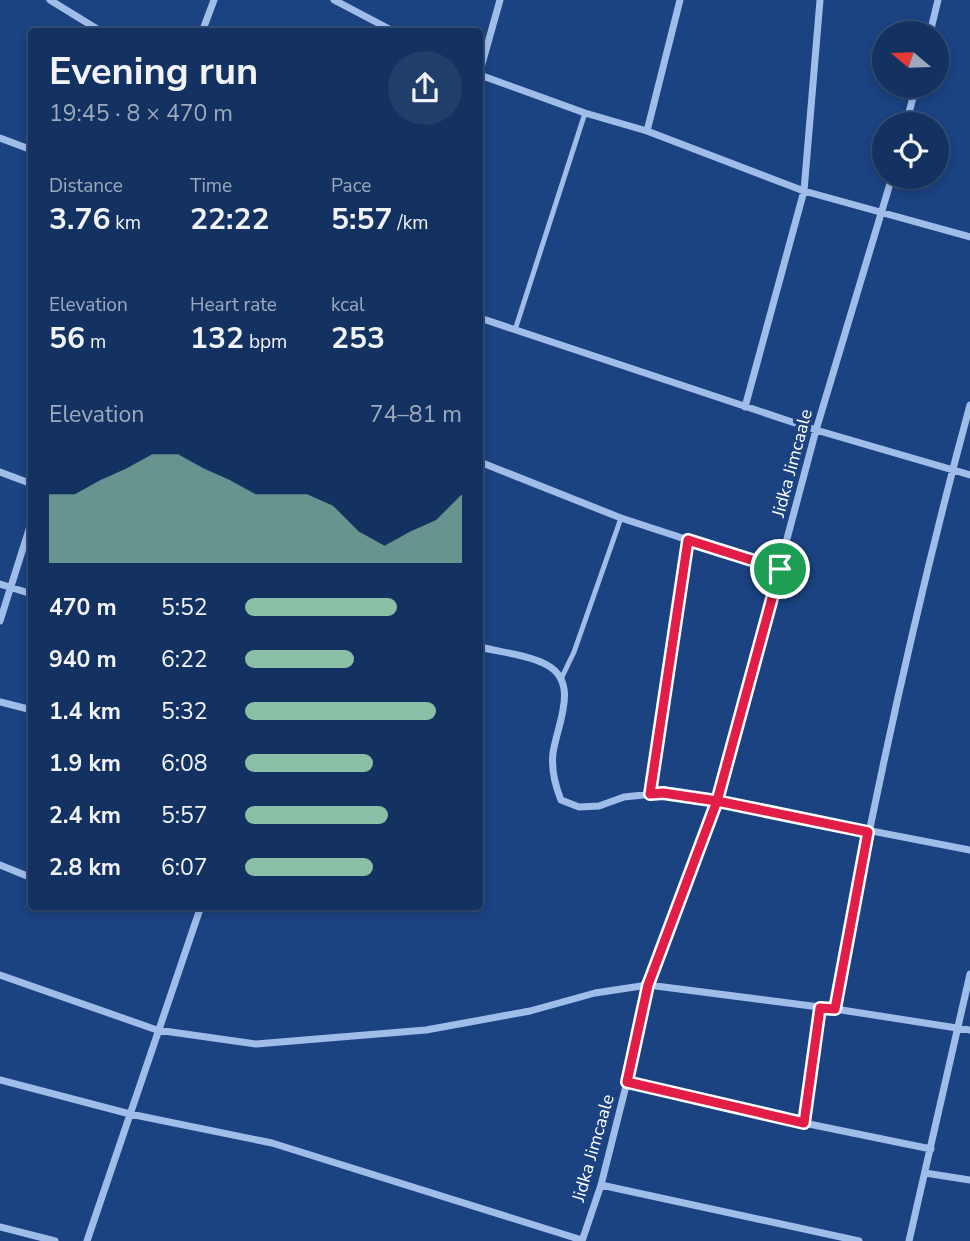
<!DOCTYPE html>
<meta charset="utf-8">
<style>
:root{--surface:#143261;--page:#213e6a;--text:#f1f3f6;--muted:#9daabd;--line:#334d76;--accent:#8abfa5}
body{margin:0;font-family:"Nunito Sans",sans-serif;background:var(--page);color:var(--text);height:100vh;display:flex;flex-direction:column;font-size:26px;white-space:nowrap}
*{box-sizing:border-box;margin:0}
p{font-size:23px;color:var(--muted)}
.icon{flex:none;width:38px;height:38px;fill:none;stroke:currentColor;stroke-width:2;stroke-linecap:round;stroke-linejoin:round}
.map{position:relative;flex:1;overflow:hidden}
.details{position:absolute;left:28px;top:28px;width:455px;height:882px;display:flex;flex-direction:column;background:var(--surface);border-radius:7px;box-shadow:0 4px 10px #0003,0 0 0 2px var(--line)}
.details>*{flex:none}
.needle{width:46px;rotate:289deg}
.buttons{position:absolute;left:872px;top:21px;display:grid;gap:14px}
.buttons a{display:grid;place-items:center;width:77px;height:77px;border-radius:50%;background:var(--surface);box-shadow:0 4px 10px #0003,0 0 0 2px var(--line);font-size:35px}
.pin{position:absolute;display:grid;place-items:center;width:60px;height:60px;color:#fff;margin:-30px;border:4px solid #fff;border-radius:50%;box-shadow:0 2px 7px #0007}
.round{display:grid;place-items:center;flex:none;width:74px;height:74px;border-radius:37px;background:var(--page)}
.overview{display:flex;align-items:center;justify-content:space-between;height:119px;padding:0 21px}
h1{font-size:38px;font-weight:700;line-height:52px}
.metrics{display:grid;grid-template-columns:repeat(3,1fr);gap:10px;height:119px;padding:7px 21px}
.metrics div{display:grid;align-content:center}
.metrics b{font-size:30px;font-weight:700}
.metrics small{font-size:19px;font-weight:400}
.metrics p{font-size:19px}
.chart{height:196px;padding:14px 21px}
.chart p{display:flex;justify-content:space-between}
.chart svg{width:100%;height:126px;margin-top:7px;fill:var(--accent);opacity:.7}
ul{padding:0 21px;list-style:none;font-size:23px}
li{display:grid;grid-template-columns:112px 84px 1fr;align-items:center;height:52px}
li i{height:18px;border-radius:9px;background:var(--accent)}
.map>svg:first-child{display:block}
</style>
<div class="map">
<svg width="970" height="1241" viewBox="0 0 970 1241">
<rect width="100%" height="100%" fill="#1b4281"/>
<g fill="none" stroke-linecap="round" stroke-linejoin="round">
<path stroke="#a0bdea" stroke-width="5" d="M 515,330 L 585,113
M 561,679 L 574,652 L 621,518"/>
<path stroke="#a0bdea" stroke-width="7" d="M 50,0 L 102,32
M 334,0 L 395,32
M 202,32 L 214,0
M 930,33 L 938,0
M 480,71 L 500,0
M 480,75 L 585,113 L 647,131 L 804,191 L 970,237
M 906,124 L 916,86
M 647,131 L 680,0
M 0,138 L 32,150
M 480,318 L 816,430 L 970,475
M 745,407 L 804,191 L 820,0
M 480,462 L 621,518 L 780,570
M 0,472 L 32,484
M 0,584 L 32,594
M 0,621 L 32,520
M 480,647 C 499,652 530,655 547,665 C 580,683 557,725 553,753 C 551,770 555,785 561,800 L 579,807 L 599,806 L 624,797 L 663,793 L 717,801 L 970,850
M 0,702 L 32,710
M 650,794 L 688,540
M 0,865 L 32,878
M 0,975 L 157,1030 L 256,1044 L 426,1030 L 530,1011 L 595,993 L 648,985 L 835,1009 L 970,1030
M 835,1009 C 872,806 916,604 970,405
M 0,1080 L 130,1114 L 272,1143 L 582,1240
M 627,1082 L 804,1123 L 931,1149
M 804,1123 L 820,1008
M 925,1173 L 970,1180
M 601,1185 L 859,1241
M 0,1227 L 55,1241
M 87,1241 L 201,906
M 582,1241 L 601,1185 L 627,1082 L 648,985 L 717,801 L 816,430 L 892,177
M 909,1241 L 970,974"/>
</g>
<g fill="none" stroke-linecap="round" stroke-linejoin="round">
<g stroke="#fff" stroke-width="14">
<path id="route" d="M 780,569 L 717,801 L 648,985 L 627,1082 L 804,1123 L 820,1008 L 835,1009 L 868,832 L 717,801 L 663,793 L 650,794 L 688,540 L 780,569"/>
</g>
<use href="#route" stroke="#e11d48" stroke-width="9"/>
</g>
<g text-anchor="middle" stroke-width="7" stroke-linejoin="round" paint-order="stroke">
<g font-size="18" fill="#fff" stroke="#1b4281">
<text transform="translate(792 463) rotate(-75)" y="6">Jidka Jimcaale</text>
<text transform="translate(593 1148) rotate(-74)" y="6">Jidka Jimcaale</text>
</g>
</g>
</svg>
<div class="buttons">
<a><svg class="needle" viewBox="-14 -14 28 28"><path d="M0-13l5 13h-10z" fill="#e53935"/><path d="M0 13l5-13h-10z" fill="#9daabd"/></svg></a>
<a><svg class="icon" aria-label="locate" viewBox="0 0 24 24"><circle cx="12" cy="12" r="6"/><path d="M12 2v4M12 18v4M2 12h4M18 12h4"/></svg></a>
</div>
<div class="pin" style="left:780px;top:569px;background:#1e9e55"><svg class="icon" aria-label="arrive" viewBox="0 0 24 24"><path d="M6 21V4h12l-3 4 3 4H6"/></svg></div>
<section class="details">
<div class="overview"><div><h1>Evening run</h1><p>19:45 · 8 × 470 m</p></div><a class="round"><svg class="icon" aria-label="share" viewBox="0 0 24 24"><path d="M12 15V3M7 8l5-5 5 5M5 13v7h14v-7"/></svg></a></div>
<div class="metrics">
<div><p>Distance</p><b>3.76<small> km</small></b></div>
<div><p>Time</p><b>22:22</b></div>
<div><p>Pace</p><b>5:57<small> /km</small></b></div>
</div>
<div class="metrics">
<div><p>Elevation</p><b>56<small> m</small></b></div>
<div><p>Heart rate</p><b>132<small> bpm</small></b></div>
<div><p>kcal</p><b>253</b></div>
</div>
<div class="chart"><p><span>Elevation</span>74–81 m</p>
<svg viewBox="0 0 160 44" preserveAspectRatio="none"><path d="M0 44V20L10 20L20 15L30 11L40 6L50 6L60 11L70 15L80 20L90 20L100 20L110 24L120 33L130 38L140 33L150 29L160 20V44z"/></svg>
</div>
<ul>
<li><b>470 m</b>5:52<i style="width:70%"></i></li>
<li><b>940 m</b>6:22<i style="width:50%"></i></li>
<li><b>1.4 km</b>5:32<i style="width:88%"></i></li>
<li><b>1.9 km</b>6:08<i style="width:59%"></i></li>
<li><b>2.4 km</b>5:57<i style="width:66%"></i></li>
<li><b>2.8 km</b>6:07<i style="width:59%"></i></li>
</ul>
</section>
</div>
